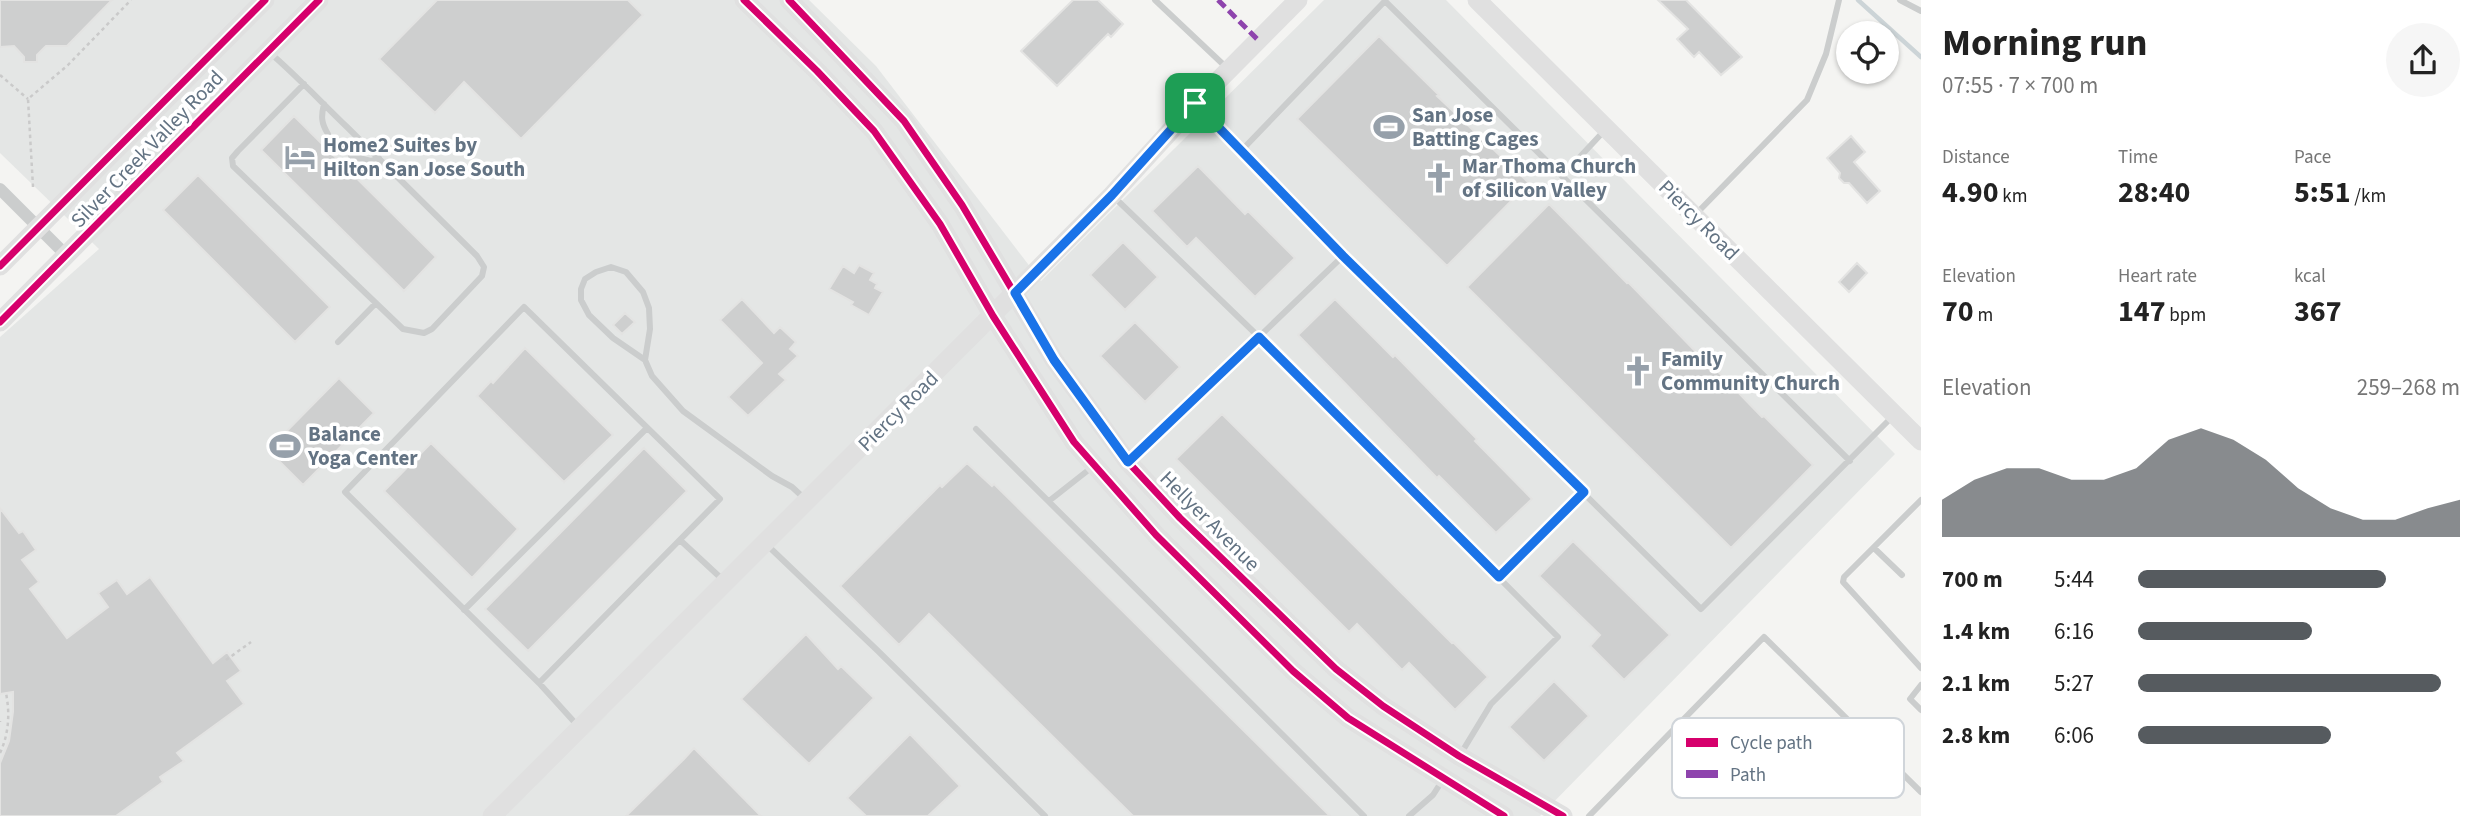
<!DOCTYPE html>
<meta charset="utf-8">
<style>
:root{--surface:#fff;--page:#f6f6f6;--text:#222;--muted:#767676;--accent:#565b5f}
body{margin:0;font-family:"Source Sans 3",sans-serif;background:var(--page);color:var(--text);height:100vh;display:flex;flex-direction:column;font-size:26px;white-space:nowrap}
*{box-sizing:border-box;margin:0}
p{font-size:23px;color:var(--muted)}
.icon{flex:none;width:38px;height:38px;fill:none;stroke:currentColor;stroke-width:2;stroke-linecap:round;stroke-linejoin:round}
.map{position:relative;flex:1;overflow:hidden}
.side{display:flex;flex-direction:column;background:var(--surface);width:560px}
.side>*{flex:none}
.tools{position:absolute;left:1836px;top:21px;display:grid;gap:14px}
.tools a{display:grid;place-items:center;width:63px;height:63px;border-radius:50%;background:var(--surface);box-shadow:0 2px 5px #0004;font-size:35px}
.pin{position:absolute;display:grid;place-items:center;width:60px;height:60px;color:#fff;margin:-30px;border-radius:14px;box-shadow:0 4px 10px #0006}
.round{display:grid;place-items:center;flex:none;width:74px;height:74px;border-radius:37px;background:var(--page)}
.overview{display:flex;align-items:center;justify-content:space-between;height:119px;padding:0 21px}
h1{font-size:38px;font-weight:700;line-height:52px}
.metrics{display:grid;grid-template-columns:repeat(3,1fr);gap:10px;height:119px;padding:7px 21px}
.metrics div{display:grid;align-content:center}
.metrics b{font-size:30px;font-weight:700}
.metrics small{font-size:19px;font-weight:400}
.metrics p{font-size:19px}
.chart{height:196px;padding:14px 21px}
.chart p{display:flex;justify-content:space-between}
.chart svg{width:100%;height:126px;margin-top:7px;fill:var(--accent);opacity:.7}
ul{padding:0 21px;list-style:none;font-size:23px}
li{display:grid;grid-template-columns:112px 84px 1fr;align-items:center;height:52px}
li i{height:18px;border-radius:9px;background:var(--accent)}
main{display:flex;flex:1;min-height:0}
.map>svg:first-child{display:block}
</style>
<main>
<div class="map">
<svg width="1921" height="816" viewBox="0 0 1921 816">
<rect width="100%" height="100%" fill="#f4f4f2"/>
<path fill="#e4e6e5" d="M 0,0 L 809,0 L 876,66 L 1041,281 L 1324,0 L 1446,0 L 1895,454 L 1540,816 L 0,816 L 0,337 L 99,249 L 0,153 Z"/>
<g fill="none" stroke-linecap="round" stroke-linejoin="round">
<path stroke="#ccd4d7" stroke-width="4.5" d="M 1858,0 L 1921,57"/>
</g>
<path fill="#cecfcf" stroke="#e3e3e2" stroke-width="2" d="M 0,0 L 112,0 L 67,46 L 46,46 L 37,55 L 37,62 L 24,62 L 24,57 L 14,46 L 0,47 Z
M 437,0 L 628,0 L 643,15 L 521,139 L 464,82 L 435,113 L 379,59 Z
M 1073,0 L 1098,0 L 1123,24 L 1111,37 L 1108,34 L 1057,86 L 1021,51 Z
M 1658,0 L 1686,0 L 1742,57 L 1721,75 L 1699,52 L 1694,57 L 1677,39 L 1688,29 Z
M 1379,36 L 1439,95 L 1437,96 L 1529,183 L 1447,266 L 1297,119 Z
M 294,116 L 436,257 L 404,291 L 261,150 Z
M 1851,136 L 1865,152 L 1854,162 L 1880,191 L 1867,203 L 1849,183 L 1844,183 L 1839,178 L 1840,173 L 1827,158 Z
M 1198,166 L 1245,214 L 1248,211 L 1295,258 L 1255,297 L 1196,238 L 1187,247 L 1152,211 Z
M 198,175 L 330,307 L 295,342 L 163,210 Z
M 1549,204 L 1627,283 L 1628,282 L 1701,357 L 1703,356 L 1762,417 L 1764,416 L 1813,465 L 1731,548 L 1467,287 Z
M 1123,242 L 1158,277 L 1125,310 L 1090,275 Z
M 1857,263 L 1867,273 L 1849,292 L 1839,282 Z
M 859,265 L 874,273 L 870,280 L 877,284 L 875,288 L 883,292 L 869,315 L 851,305 L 853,302 L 829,289 L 843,266 L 854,273 Z
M 742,299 L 774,333 L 780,327 L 796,342 L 790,349 L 798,356 L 779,374 L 786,380 L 748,416 L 728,397 L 762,363 L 720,320 Z
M 1335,299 L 1393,357 L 1395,355 L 1477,439 L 1475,441 L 1532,499 L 1496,533 L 1439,476 L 1437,478 L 1298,335 Z
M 625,313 L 635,322 L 622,334 L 613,325 Z
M 1135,322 L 1180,367 L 1145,402 L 1100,356 Z
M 525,348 L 613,435 L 564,482 L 477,396 L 491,381 L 493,383 Z
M 339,378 L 374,413 L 303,485 L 268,450 Z
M 1222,414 L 1452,643 L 1453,642 L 1488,677 L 1455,710 L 1409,663 L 1402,670 L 1357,624 L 1349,632 L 1176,459 Z
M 431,443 L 518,529 L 472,578 L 384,491 Z
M 644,448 L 687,491 L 528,651 L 485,609 Z
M 967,463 L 992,486 L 994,484 L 1330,816 L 1133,816 L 929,614 L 899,645 L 840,586 L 940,485 L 942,487 Z
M 0,508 L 19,533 L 23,531 L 36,550 L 22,560 L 39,582 L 30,589 L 67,638 L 108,607 L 98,593 L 117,580 L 127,594 L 150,577 L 213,663 L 227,652 L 241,671 L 227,681 L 244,704 L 177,753 L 184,761 L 160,777 L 163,782 L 116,816 L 0,816 L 0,763 L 9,741 L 13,712 L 13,692 L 0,694 Z
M 1573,541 L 1670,635 L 1624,680 L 1590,646 L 1600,635 L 1539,576 Z
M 806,634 L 838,669 L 841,666 L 874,698 L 809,764 L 741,699 Z
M 1554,681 L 1589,716 L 1544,761 L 1509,727 Z
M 910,734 L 960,786 L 928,816 L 866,816 L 847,798 Z
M 694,748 L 761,816 L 626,816 L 684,759 Z"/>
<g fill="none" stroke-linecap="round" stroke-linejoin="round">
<path stroke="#cacaca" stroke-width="2.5" stroke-dasharray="3.5 3.5" stroke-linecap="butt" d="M 0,75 L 28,99
M 33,187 L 28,99 L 68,65 L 131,0
M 226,660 L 251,642
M 0,721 L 0,722
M 0,753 C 9,733 10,714 6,693"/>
<path stroke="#cbcdcd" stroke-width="6" d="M 1155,0 L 1227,68
M 1900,0 L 1921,11
M 269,52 C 297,76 321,102 347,127 C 390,170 434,213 477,256 L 484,267 L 482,276 L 432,329 L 424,333 L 403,329 L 233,166 L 232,158 L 238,151 L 304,84
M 324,104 C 321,116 321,123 328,134
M 1196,105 L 1343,256 L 1701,609 L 1891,418
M 1241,151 L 1385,1 L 1850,461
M 351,156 L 371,161 L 379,158
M 1562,176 L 1605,130
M 1114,197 L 1259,337 L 1558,637 L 1491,704 L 1460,755
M 1696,214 L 1807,100 L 1826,54 L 1839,0
M 338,342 L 376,303
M 645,360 L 650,329 L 649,308 L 643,292 L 626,272 L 611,267 L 596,272 L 585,279 L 581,289 L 581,300 L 589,315 L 613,338 L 645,360 L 652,376 L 683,411 L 772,476 L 792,487 L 804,498
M 976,429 L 1364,816
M 1130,461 L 1343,256
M 1921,500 L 1844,577 L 1843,582 L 1921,668
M 1049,501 L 1091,468
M 680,540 L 722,579
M 766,544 L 878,651 L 1045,816
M 1874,548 L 1902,575
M 1499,577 L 1584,492
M 464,610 L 647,428
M 539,683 L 720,499 L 524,307 L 345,492 L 539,683 L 577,725
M 1921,685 L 1910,699 L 1921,710
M 1409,816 L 1433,795 L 1442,781
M 1589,816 L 1764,637 L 1921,792"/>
<path stroke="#cbcdcd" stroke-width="12" d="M 0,189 L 67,256"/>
<path stroke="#e0e0e0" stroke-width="19" d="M 744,0 L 817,71 L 874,131 L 940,224 L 993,316 L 1074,442 L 1156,535 L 1293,671 L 1348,718 L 1504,816
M 789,0 L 904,121 L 962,205 L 1054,360 L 1128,462 L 1180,518 L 1336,669 L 1383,706 L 1459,756 L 1563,816
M 1477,0 L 1921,441
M 0,266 L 265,0
M 0,322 L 319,0
M 492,816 L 1112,195 L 1195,104 L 1298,0"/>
<path stroke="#8e44ad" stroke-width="5" stroke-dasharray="10 5" stroke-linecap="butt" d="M 1218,0 L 1258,40"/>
<g stroke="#fff" stroke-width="11">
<path id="cycleway" d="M 744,0 L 817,71 L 874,131 L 940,224 L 993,316 L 1074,442 L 1156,535 L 1293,671 L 1348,718 L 1504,816
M 789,0 L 904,121 L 962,205 L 1054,360 L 1128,462 L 1180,518 L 1336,669 L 1383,706 L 1459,756 L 1563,816
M 0,266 L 265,0
M 0,322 L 319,0"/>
</g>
<use href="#cycleway" stroke="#d6006c" stroke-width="7"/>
</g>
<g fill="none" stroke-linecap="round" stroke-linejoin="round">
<g stroke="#fff" stroke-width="14">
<path id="route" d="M 1195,103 L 1343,256 L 1584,492 L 1499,577 L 1259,337 L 1128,462 L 1054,360 L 1015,293 L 1112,195 Z"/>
</g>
<use href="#route" stroke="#1a73e8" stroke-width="9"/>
</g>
<defs>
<g id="stadium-bare" transform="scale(2.415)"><path d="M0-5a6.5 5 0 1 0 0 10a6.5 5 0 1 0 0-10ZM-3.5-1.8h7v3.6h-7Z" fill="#96a0aa" stroke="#fff" stroke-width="2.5" paint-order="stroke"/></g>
<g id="hotel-bare" transform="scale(2.415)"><path d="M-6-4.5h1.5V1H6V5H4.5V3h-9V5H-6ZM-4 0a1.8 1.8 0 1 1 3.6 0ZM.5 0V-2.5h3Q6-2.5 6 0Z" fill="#96a0aa" stroke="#fff" stroke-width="2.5" paint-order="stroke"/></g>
<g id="church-bare" transform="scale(2.415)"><path d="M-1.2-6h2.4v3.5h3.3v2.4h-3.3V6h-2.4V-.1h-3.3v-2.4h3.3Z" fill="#96a0aa" stroke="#fff" stroke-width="2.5" paint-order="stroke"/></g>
</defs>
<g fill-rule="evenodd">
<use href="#stadium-bare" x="1389" y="127"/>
<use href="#hotel-bare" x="300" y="157"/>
<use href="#church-bare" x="1439" y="178"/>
<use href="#church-bare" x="1638" y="371"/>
<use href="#stadium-bare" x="285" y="446"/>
</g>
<g text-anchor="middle" stroke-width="7" stroke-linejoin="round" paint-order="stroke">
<g font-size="21" font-weight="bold" fill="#637383" stroke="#fff" text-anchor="start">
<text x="1412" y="122">San Jose<tspan x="1412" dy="24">Batting Cages</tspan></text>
<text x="323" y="152">Home2 Suites by<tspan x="323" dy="24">Hilton San Jose South</tspan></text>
<text x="1462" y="173">Mar Thoma Church<tspan x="1462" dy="24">of Silicon Valley</tspan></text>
<text x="1661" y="366">Family<tspan x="1661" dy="24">Community Church</tspan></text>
<text x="308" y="441">Balance<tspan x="308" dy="24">Yoga Center</tspan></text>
</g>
<g font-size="21" fill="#637383" stroke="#fff">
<text transform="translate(147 149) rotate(-46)" y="7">Silver Creek Valley Road</text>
<text transform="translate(1699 220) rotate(45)" y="7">Piercy Road</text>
<text transform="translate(898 411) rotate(-45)" y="7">Piercy Road</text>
<text transform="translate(1210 521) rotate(45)" y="7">Hellyer Avenue</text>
</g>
</g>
<rect x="1672" y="718" width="232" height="80" rx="10" fill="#fff" stroke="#d0d5da" stroke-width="2"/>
<rect x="1686" y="738" width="32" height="9" fill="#d6006c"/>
<rect x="1686" y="770" width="32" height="8" fill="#8e44ad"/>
<g font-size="19" fill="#637383">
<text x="1730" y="749">Cycle path</text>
<text x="1730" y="781">Path</text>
</g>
</svg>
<div class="tools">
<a><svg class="icon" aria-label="locate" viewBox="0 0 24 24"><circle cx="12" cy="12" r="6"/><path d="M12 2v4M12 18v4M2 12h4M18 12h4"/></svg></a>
</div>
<div class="pin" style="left:1195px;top:103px;background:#1e9e55"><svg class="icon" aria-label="arrive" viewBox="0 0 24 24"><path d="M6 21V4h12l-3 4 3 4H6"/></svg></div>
</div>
<section class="side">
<div class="overview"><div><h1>Morning run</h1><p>07:55 · 7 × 700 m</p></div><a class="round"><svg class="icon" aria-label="share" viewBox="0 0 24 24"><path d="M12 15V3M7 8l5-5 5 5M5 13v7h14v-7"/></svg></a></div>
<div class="metrics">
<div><p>Distance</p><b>4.90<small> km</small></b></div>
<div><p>Time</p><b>28:40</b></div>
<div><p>Pace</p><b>5:51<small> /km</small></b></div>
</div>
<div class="metrics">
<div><p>Elevation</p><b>70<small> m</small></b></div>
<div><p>Heart rate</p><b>147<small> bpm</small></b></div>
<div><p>kcal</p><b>367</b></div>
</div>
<div class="chart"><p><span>Elevation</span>259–268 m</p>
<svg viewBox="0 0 160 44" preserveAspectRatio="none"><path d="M0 44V31L10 24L20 20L30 20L40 24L50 24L60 20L70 10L80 6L90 10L100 17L110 27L120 34L130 38L140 38L150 34L160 31V44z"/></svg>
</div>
<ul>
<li><b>700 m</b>5:44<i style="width:77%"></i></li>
<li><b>1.4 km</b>6:16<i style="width:54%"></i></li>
<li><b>2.1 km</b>5:27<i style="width:94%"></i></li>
<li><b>2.8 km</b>6:06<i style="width:60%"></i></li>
</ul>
</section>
</main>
